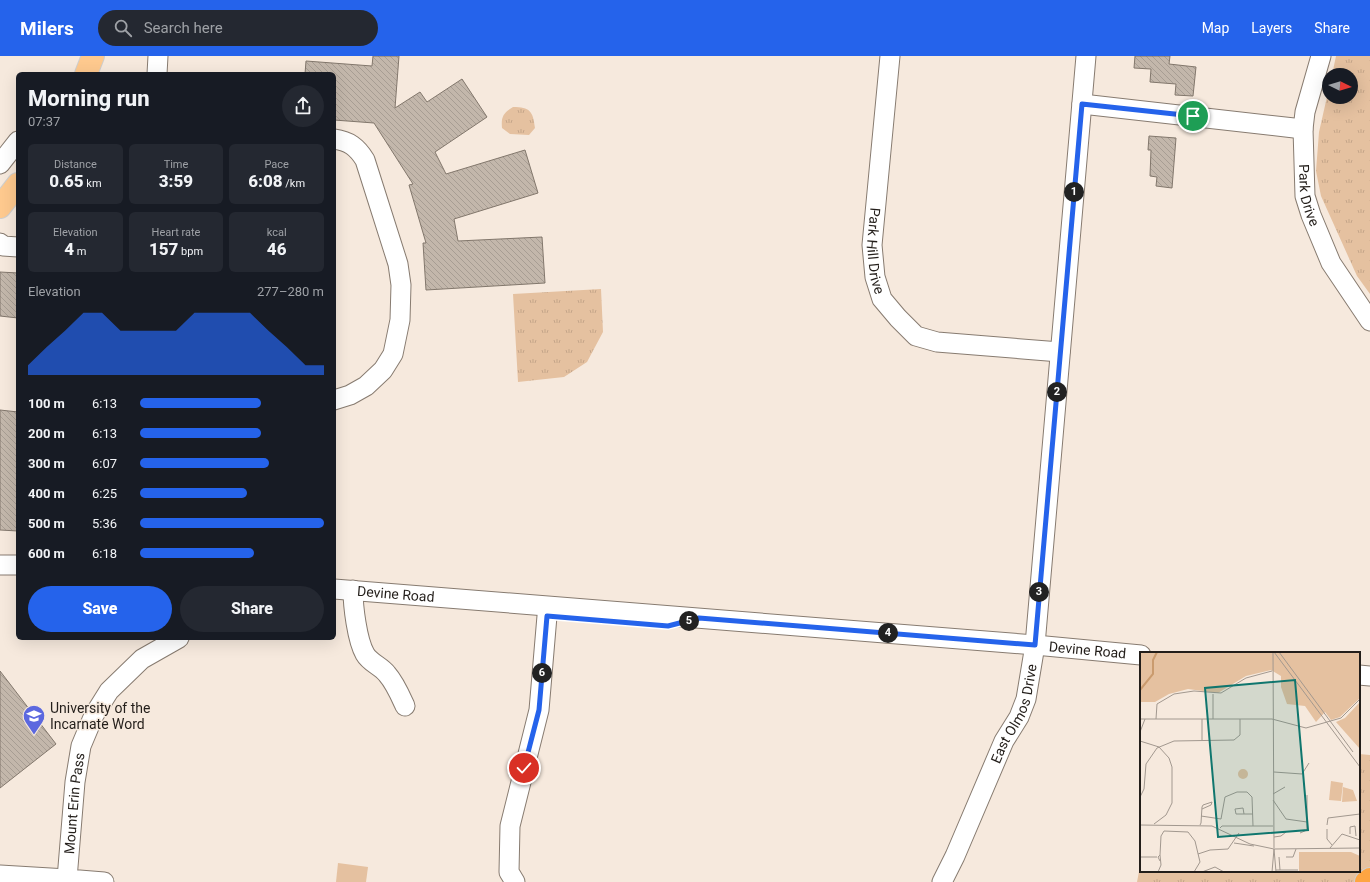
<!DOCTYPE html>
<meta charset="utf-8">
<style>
:root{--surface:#171b24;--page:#242831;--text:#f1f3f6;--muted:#9ea1a6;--accent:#2563eb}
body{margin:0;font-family:Roboto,sans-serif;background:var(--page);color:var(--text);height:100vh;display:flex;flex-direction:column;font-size:15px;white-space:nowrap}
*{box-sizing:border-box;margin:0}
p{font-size:13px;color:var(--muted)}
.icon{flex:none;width:22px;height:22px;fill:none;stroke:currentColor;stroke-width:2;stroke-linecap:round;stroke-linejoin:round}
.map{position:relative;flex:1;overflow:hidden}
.drawer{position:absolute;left:16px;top:16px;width:320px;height:568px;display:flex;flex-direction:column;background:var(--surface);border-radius:6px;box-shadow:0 4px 16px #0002}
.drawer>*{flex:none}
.needle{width:26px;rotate:95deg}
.buttons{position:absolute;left:1322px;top:12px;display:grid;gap:8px}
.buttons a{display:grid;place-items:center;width:36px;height:36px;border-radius:50%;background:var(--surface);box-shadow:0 4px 16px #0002;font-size:20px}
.pin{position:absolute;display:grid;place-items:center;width:34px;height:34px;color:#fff;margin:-17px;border:2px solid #fff;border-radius:50%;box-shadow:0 1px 4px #0007}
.km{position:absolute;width:20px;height:20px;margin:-10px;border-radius:50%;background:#222;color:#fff;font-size:11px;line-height:20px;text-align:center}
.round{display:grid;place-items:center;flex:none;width:42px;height:42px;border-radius:21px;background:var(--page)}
.overview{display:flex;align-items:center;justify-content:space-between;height:68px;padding:0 12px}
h1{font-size:22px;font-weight:800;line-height:30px}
.stats{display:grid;grid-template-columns:repeat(3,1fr);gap:6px;height:68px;padding:4px 12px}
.stats div{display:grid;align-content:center;border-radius:6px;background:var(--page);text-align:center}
.stats b{font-size:17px;font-weight:800}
.stats small{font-size:11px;font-weight:400}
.stats p{font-size:11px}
.chart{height:112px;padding:8px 12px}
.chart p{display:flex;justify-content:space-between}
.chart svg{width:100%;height:72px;margin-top:4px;fill:var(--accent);opacity:.7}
.action{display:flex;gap:8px;margin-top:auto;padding:8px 12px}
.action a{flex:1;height:46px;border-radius:24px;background:var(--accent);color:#fff;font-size:16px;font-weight:800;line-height:46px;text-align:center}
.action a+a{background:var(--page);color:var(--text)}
ul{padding:0 12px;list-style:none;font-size:13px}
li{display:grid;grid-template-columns:64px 48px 1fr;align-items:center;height:30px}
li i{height:10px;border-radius:5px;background:var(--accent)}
header{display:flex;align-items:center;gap:24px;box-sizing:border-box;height:56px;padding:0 20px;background:var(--accent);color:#fff}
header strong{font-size:19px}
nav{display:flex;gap:22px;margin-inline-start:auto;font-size:14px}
.search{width:280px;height:36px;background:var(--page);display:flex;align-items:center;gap:10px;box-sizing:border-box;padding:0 14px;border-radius:22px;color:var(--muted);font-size:15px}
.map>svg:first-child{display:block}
</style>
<header>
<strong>Milers</strong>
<div class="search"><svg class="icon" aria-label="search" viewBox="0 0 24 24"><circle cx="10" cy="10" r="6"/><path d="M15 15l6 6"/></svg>Search here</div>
<nav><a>Map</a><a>Layers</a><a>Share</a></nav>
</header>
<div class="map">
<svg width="1370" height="826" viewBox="0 0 1370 826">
<defs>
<pattern id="park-tufts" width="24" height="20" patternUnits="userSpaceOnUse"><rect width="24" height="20" fill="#e5c1a0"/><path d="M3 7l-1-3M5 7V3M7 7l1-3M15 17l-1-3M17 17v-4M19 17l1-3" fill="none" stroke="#c4a589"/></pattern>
<pattern id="building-back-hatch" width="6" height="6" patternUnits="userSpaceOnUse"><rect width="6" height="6" fill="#c3b7ab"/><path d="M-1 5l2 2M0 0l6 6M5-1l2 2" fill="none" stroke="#a79d93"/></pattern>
</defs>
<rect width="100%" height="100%" fill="#f6e9dd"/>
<path fill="#e5c1a0" d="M 338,807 L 368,811 L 366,826 L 336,826 Z"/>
<path fill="url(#park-tufts)" d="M 1336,0 L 1370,0 L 1370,238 L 1357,220 L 1321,140 L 1316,115 L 1319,76 L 1329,32 L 1329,41 L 1351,41 L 1351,19 L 1332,19 Z
M 513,51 C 530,51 533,55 535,72 L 529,79 L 510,78 L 502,72 C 501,61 503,57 513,51 Z
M 601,233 L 603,276 L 587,306 L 564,321 L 518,326 L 513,238 Z
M 1359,698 L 1370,699 L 1370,826 L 1137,826 L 1141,805 L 1141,815 L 1359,815 Z"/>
<path fill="url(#building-back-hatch)" stroke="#82776c" d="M 373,0 L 399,0 L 395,52 L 420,36 L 427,46 L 462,23 L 487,61 L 435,96 L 446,118 L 525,94 L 538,137 L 454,163 L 458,185 L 542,181 L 545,227 L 426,234 L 423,187 L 426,187 L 409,129 L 413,128 L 374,67 L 334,64 L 334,18 L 305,18 L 306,5 L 372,10 Z
M 1135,0 L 1170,0 L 1169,8 L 1196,11 L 1193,40 L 1175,39 L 1176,28 L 1150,26 L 1151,13 L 1134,12 Z
M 1149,80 L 1176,82 L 1172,132 L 1156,130 L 1157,121 L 1150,120 L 1151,94 L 1148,94 Z
M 0,216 L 18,217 L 18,262 L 0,260 Z
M 0,354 L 18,356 L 18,475 L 0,474 Z
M 0,615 L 56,688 L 0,732 Z"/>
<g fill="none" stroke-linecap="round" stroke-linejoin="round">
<g stroke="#877b70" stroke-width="21">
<g id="minor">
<path id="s1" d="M 890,0 L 872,189 L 875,221 L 882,243 L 898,262 L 916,280 L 937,286 L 1060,296"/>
<path id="s2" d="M 1321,0 L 1305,56 L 1303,73 L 1305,140 L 1311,159 L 1331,207 L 1370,265"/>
<path d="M 157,18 L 158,0"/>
<path d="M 1082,48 L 1303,73"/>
<path d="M 334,83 C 349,85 357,91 365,104 L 398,208 L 401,229 L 400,264 L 393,298 L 383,314 L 366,330 L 350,339 L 334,344"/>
<path d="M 0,108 L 18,85"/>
<path d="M 0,187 L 3,190 L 18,191"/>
<path d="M 0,509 L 18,509"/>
<path id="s3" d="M 334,533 L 1035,589 L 1141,599"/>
<path d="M 353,534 C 353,550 357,584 365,598 C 370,607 381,610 387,618 C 395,627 400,639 405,650"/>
<path d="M 1359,619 L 1370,620"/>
<path d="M 0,819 L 67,823"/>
<path id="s4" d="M 104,826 L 67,823 L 75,726 L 81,690 L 94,659 L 109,635 L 142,603 L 179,582"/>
<path d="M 515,826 L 509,816 L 510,770 L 539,654 L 547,560"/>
<path id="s5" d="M 942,826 L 955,800 L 1004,685 L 1019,661 L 1026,643 L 1035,589 L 1086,0"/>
</g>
</g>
<g stroke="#cfcecd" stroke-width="24">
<path id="major" d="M 86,18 L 93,0
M 0,151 L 18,128"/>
</g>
<g stroke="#cfcecd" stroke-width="24">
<path id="highway" d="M 1366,826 L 1370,823"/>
</g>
<use href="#minor" stroke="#fff" stroke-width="19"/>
<use href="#major" stroke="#fec98e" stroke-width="22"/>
<use href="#highway" stroke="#fea542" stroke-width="22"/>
</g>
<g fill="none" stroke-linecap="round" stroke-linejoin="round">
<g stroke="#fff" stroke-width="8">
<path id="route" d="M 524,712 L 539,654 L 547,560 L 668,570 L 699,562 L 1035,589 L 1082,48 L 1193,60"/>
</g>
<use href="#route" stroke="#2563eb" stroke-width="5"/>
</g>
<defs>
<g id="university-pin" transform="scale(1.15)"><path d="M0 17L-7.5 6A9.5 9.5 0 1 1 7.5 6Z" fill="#5c68df" stroke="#f6e9dd"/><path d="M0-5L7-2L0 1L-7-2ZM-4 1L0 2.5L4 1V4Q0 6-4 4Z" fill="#fff"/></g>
</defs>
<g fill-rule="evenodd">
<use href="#university-pin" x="34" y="660"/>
</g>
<g text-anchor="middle" stroke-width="3" stroke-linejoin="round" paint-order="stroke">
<g font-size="14" fill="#231e1a" stroke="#f6e9dd">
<text dy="5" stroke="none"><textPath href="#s2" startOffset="142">Park Drive</textPath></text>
<text dy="5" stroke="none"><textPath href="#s1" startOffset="196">Park Hill Drive</textPath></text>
<text dy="5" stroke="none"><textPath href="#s3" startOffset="62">Devine Road</textPath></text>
<text dy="5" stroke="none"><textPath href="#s3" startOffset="756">Devine Road</textPath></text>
<text dy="5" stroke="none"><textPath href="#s5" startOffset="184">East Olmos Drive</textPath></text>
<text dy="5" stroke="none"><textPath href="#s4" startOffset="113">Mount Erin Pass</textPath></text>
</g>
<g font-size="14" fill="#231e1a" stroke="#f6e9dd" text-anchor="start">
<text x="50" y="657">University of the<tspan x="50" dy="16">Incarnate Word</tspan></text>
</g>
</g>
<g transform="translate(1140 596)">
<rect width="220" height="220" fill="#f6e9dd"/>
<path d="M 191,129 L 203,131 L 201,149 L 189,148 ZM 203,135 L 213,138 L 217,149 L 202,150 Z" fill="#e5c1a0"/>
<path d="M 0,0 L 220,0 L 220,46 L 200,65 L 191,68 L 185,60 L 176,70 L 165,54 L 147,52 L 141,35 L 141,24 L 131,18 L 106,24 L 78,41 L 48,37 L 29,42 L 15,50 L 0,50 ZM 220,50 L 220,97 L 196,70 L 205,66 ZM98 122a5 5 0 1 1 10 0a5 5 0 1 1-10 0ZM 159,200 L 211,200 L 220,204 L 220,220 L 159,220 Z" fill="#e5c1a0"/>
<path fill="none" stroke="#ca9b6e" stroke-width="2" d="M 0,38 L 13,22 L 13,8 L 17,0"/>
<path fill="none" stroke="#a2988f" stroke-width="1" d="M 133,0 L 134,196M 134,0 L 220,115M 139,0 L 213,100M 0,67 L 132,67 L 166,76 L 201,66 L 220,47M 16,67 L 17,52 L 34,42 L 54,39 L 81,41 L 106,26 L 132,19M 73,67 L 73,42M 0,80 L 5,67M 62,88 L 62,67M 0,89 L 19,95 L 29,106 L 32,115 L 32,151 L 26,163 L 14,172M 134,120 L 162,122 L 169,111M 133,142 L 145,135M 0,145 L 4,137 L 6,112 L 17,96 L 34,89 L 94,88 L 100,83 L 100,67M 133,148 L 146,167 L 167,170 L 167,143M 104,162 L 103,156 L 95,157 L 96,162 L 113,162M 61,164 L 81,167 L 85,145 L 97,140 L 107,140 L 112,145 L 113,174M 0,173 L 72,174 L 110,192 L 134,197 L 220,196M 60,173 L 61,171 L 62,155 L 63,153 L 72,150 L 71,153 L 62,157M 187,173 L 188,166 L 220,162M 80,176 L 82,174 L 133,174M 187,177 L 187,187 L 192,193M 160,181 L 167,178 L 167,170M 210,182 L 210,175 L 215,174 L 216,184M 134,185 L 141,184 L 146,180M 94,191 L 114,194M 190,196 L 202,182 L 220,188M 134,197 L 136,220M 58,202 L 70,198 L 88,197 L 99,181M 20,203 L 21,184 L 24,179 L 48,180 L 55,189 L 60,210 L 54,220M 0,205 L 17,205M 139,205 L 140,218M 146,205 L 153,205 L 156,197M 136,218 L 158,218M 18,220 L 21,213 L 20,203 L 18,205 L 20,209M 62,220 L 75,215 L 84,220M 132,220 L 134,197"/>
<path fill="#0f766e" fill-opacity="0.15" stroke="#0f766e" stroke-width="2" d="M 155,28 L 168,178 L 78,185 L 65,36 Z"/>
<rect width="220" height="220" fill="none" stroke="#231e1a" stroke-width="2"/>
</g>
</svg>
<div class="buttons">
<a><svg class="needle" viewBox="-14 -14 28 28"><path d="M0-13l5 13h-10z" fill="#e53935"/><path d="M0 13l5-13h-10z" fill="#9ea1a6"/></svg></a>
</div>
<div class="pin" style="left:1193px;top:60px;background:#1e9e55"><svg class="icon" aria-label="arrive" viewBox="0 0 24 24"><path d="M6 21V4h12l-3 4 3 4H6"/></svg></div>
<div class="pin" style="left:524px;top:712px;background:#d93025"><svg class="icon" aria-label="check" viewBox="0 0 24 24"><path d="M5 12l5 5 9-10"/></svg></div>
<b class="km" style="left:1074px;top:136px">1</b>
<b class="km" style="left:1057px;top:336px">2</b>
<b class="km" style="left:1039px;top:536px">3</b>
<b class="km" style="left:888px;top:577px">4</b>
<b class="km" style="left:689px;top:565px">5</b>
<b class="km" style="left:542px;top:617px">6</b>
<section class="drawer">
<div class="overview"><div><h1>Morning run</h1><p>07:37</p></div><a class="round"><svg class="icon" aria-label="share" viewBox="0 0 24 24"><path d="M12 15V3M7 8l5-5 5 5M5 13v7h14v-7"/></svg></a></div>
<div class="stats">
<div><p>Distance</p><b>0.65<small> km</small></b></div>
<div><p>Time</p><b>3:59</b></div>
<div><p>Pace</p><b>6:08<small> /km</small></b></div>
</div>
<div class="stats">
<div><p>Elevation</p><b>4<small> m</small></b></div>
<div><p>Heart rate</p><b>157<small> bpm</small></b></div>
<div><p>kcal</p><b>46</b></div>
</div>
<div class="chart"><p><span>Elevation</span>277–280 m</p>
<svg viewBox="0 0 160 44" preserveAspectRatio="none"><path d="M0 44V38L10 27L20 17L30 6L40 6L50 17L60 17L70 17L80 17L90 6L100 6L110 6L120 6L130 17L140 27L150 38L160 38V44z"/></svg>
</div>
<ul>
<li><b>100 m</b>6:13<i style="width:66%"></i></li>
<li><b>200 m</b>6:13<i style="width:66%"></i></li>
<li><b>300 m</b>6:07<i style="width:70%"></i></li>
<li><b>400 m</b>6:25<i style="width:58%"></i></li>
<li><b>500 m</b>5:36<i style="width:100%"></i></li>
<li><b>600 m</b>6:18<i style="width:62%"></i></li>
</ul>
<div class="action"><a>Save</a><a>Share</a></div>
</section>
</div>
